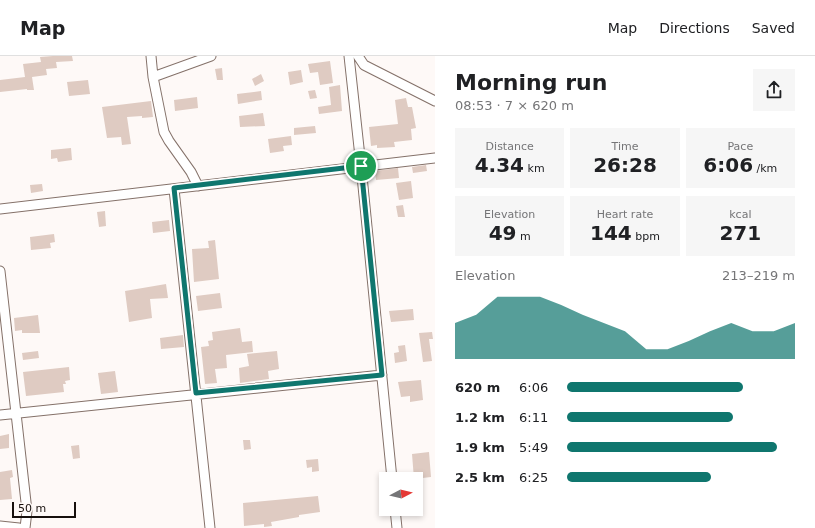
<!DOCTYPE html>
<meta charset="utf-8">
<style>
:root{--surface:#fff;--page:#f6f6f6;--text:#202124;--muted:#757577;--line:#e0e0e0;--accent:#0f766e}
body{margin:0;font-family:"DejaVu Sans",sans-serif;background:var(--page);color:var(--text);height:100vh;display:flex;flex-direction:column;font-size:15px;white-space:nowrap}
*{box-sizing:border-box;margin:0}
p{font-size:13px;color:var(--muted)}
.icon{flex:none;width:22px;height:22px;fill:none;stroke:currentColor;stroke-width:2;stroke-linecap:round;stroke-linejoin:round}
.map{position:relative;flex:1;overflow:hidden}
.sheet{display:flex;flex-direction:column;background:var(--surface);width:380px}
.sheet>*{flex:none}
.needle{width:26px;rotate:83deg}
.fabs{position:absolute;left:379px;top:416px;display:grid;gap:8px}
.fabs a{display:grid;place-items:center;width:44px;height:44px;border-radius:0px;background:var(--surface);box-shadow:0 2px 6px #0003;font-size:20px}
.scale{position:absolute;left:12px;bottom:10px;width:64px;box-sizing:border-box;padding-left:4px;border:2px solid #17100d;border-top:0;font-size:11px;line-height:14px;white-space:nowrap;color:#17100d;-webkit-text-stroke:3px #fef9f7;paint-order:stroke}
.pin{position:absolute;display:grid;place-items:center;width:34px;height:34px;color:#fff;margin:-17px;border:2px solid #fff;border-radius:50%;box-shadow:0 1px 4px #0007}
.round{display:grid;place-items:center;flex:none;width:42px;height:42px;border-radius:0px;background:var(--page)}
.headline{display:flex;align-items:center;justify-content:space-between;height:68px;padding:0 20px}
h1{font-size:22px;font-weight:700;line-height:30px}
.figures{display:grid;grid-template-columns:repeat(3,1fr);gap:6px;height:68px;padding:4px 20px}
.figures div{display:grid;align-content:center;border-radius:0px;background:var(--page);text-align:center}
.figures b{font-size:20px;font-weight:700}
.figures small{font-size:11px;font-weight:400}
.figures p{font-size:11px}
.chart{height:112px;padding:8px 20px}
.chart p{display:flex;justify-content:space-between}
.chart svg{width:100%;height:72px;margin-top:4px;fill:var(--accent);opacity:.7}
ul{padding:0 20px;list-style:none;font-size:13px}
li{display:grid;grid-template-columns:64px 48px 1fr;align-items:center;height:30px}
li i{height:10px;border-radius:5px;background:var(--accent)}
header{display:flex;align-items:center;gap:24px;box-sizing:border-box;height:56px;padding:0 20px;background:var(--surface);border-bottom:1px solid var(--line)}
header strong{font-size:19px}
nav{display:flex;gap:22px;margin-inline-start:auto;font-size:14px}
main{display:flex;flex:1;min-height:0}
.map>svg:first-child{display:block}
</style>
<header>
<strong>Map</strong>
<nav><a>Map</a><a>Directions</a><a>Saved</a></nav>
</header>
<main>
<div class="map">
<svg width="435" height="472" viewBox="0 0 435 472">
<rect width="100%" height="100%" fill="#fef9f7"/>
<path fill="#dfcbc2" d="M 53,0 L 72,0 L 73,5 L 56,6 L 57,12 L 46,13 L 47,19 L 32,21 L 34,34 L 27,34 L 27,33 L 0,36 L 0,24 L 25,21 L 23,8 L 41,6 L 40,1 Z
M 330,5 L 333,27 L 320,29 L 318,16 L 310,17 L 308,8 Z
M 222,12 L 223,24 L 217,24 L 215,13 Z
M 301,14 L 303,26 L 290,29 L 288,16 Z
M 261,18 L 264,25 L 255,30 L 252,23 Z
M 88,24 L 90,38 L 69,40 L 67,26 Z
M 340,29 L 342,55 L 319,58 L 318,51 L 331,49 L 329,31 Z
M 315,34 L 317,42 L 310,43 L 308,35 Z
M 261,35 L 262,44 L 238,48 L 237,38 Z
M 197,41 L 198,52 L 175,55 L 174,44 Z
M 406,42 L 408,51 L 412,51 L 416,72 L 411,73 L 412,84 L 394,86 L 395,91 L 377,92 L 377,89 L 371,90 L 369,71 L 398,68 L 395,44 Z
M 151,45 L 153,61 L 142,62 L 142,60 L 127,61 L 131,88 L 122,89 L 121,81 L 107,82 L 102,51 Z
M 263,57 L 265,70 L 240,71 L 239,60 Z
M 315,70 L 316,77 L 294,79 L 294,72 Z
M 291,80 L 292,89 L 283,90 L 284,95 L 270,97 L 268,83 Z
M 71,92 L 72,104 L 58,106 L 57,102 L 51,103 L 51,94 Z
M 426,109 L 427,115 L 413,117 L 412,111 Z
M 398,112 L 399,122 L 376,124 L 375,115 Z
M 411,125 L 413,142 L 399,144 L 396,127 Z
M 42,128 L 43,135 L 31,137 L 30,129 Z
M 403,149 L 405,161 L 398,161 L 396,150 Z
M 105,155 L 106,170 L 99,171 L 97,156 Z
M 169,164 L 170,175 L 153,177 L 152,166 Z
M 54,178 L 55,186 L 50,187 L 51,192 L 31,194 L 30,181 Z
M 215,184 L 219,223 L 194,226 L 192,193 L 209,192 L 208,185 Z
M 166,228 L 168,242 L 150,243 L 152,262 L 129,266 L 125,235 Z
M 220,237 L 222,252 L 198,255 L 196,240 Z
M 413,253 L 414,264 L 391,266 L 389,255 Z
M 38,259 L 40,277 L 22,277 L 22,274 L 15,275 L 14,262 Z
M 240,272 L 242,286 L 252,285 L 253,296 L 226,299 L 227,312 L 215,313 L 217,327 L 205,328 L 201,291 L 209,290 L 208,285 L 213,284 L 212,276 Z
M 432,276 L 433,283 L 429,283 L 432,305 L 423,306 L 419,277 Z
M 183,279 L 184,291 L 161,293 L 160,282 Z
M 405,289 L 407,305 L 395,307 L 394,297 L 399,296 L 398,290 Z
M 38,295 L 39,302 L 23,304 L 22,297 Z
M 277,295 L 279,313 L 268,315 L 269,323 L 240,327 L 239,312 L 249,310 L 247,298 Z
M 69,311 L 70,324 L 65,325 L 66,328 L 63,328 L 64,336 L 26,340 L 23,316 Z
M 115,315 L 118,336 L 101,338 L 98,317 Z
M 421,324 L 423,344 L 410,346 L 410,340 L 401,341 L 398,326 Z
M 9,378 L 9,392 L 0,393 L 0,380 Z
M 243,384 L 250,384 L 251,393 L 244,394 Z
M 79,389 L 80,402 L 73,403 L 71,390 Z
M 429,396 L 431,421 L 414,423 L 412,398 Z
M 318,403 L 319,415 L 312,416 L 312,411 L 307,412 L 306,404 Z
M 12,414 L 13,421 L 10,422 L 12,443 L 0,444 L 0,416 Z
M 318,440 L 320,456 L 299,459 L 299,461 L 271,466 L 272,470 L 264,471 L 264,468 L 244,470 L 243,447 Z"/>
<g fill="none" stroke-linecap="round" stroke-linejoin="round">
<g stroke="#847169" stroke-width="11">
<path id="street" d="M 151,0 L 153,21 L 164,76 L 169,85 L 191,116 L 198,130
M 349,0 L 361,110 L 392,423
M 358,0 L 364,9 L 435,45
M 153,21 L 211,0
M 174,133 L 210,472
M 0,153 L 435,102
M 0,215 L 27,455 L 25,472
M 0,359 L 382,319
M 395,453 L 397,472
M 0,470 L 19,472"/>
</g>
<use href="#street" stroke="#fff" stroke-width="9"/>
</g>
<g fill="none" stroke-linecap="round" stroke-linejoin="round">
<g stroke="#fff" stroke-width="8">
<path id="route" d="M 361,110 L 382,319 L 196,337 L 174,132 Z"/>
</g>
<use href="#route" stroke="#0f766e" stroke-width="5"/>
</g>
</svg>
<div class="fabs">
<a><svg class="needle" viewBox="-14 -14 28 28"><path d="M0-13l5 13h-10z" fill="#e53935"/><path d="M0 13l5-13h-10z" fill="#757577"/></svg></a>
</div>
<div class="scale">50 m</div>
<div class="pin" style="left:361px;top:110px;background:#1e9e55"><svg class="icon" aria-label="arrive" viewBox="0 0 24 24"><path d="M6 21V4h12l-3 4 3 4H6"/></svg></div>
</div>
<section class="sheet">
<div class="headline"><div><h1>Morning run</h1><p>08:53 · 7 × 620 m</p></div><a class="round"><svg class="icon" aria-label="share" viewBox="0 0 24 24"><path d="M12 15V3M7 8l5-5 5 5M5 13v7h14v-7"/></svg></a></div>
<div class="figures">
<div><p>Distance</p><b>4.34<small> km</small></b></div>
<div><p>Time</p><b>26:28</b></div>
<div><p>Pace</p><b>6:06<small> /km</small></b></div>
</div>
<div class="figures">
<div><p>Elevation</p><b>49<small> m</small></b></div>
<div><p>Heart rate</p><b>144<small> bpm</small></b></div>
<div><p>kcal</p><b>271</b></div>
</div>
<div class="chart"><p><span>Elevation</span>213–219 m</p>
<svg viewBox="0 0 160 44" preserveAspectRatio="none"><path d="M0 44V22L10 17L20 6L30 6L40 6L50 11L60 17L70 22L80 27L90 38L100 38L110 33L120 27L130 22L140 27L150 27L160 22V44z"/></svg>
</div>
<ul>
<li><b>620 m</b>6:06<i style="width:77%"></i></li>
<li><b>1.2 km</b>6:11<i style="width:73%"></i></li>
<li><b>1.9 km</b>5:49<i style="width:92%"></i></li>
<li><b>2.5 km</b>6:25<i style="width:63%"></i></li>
</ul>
</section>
</main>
